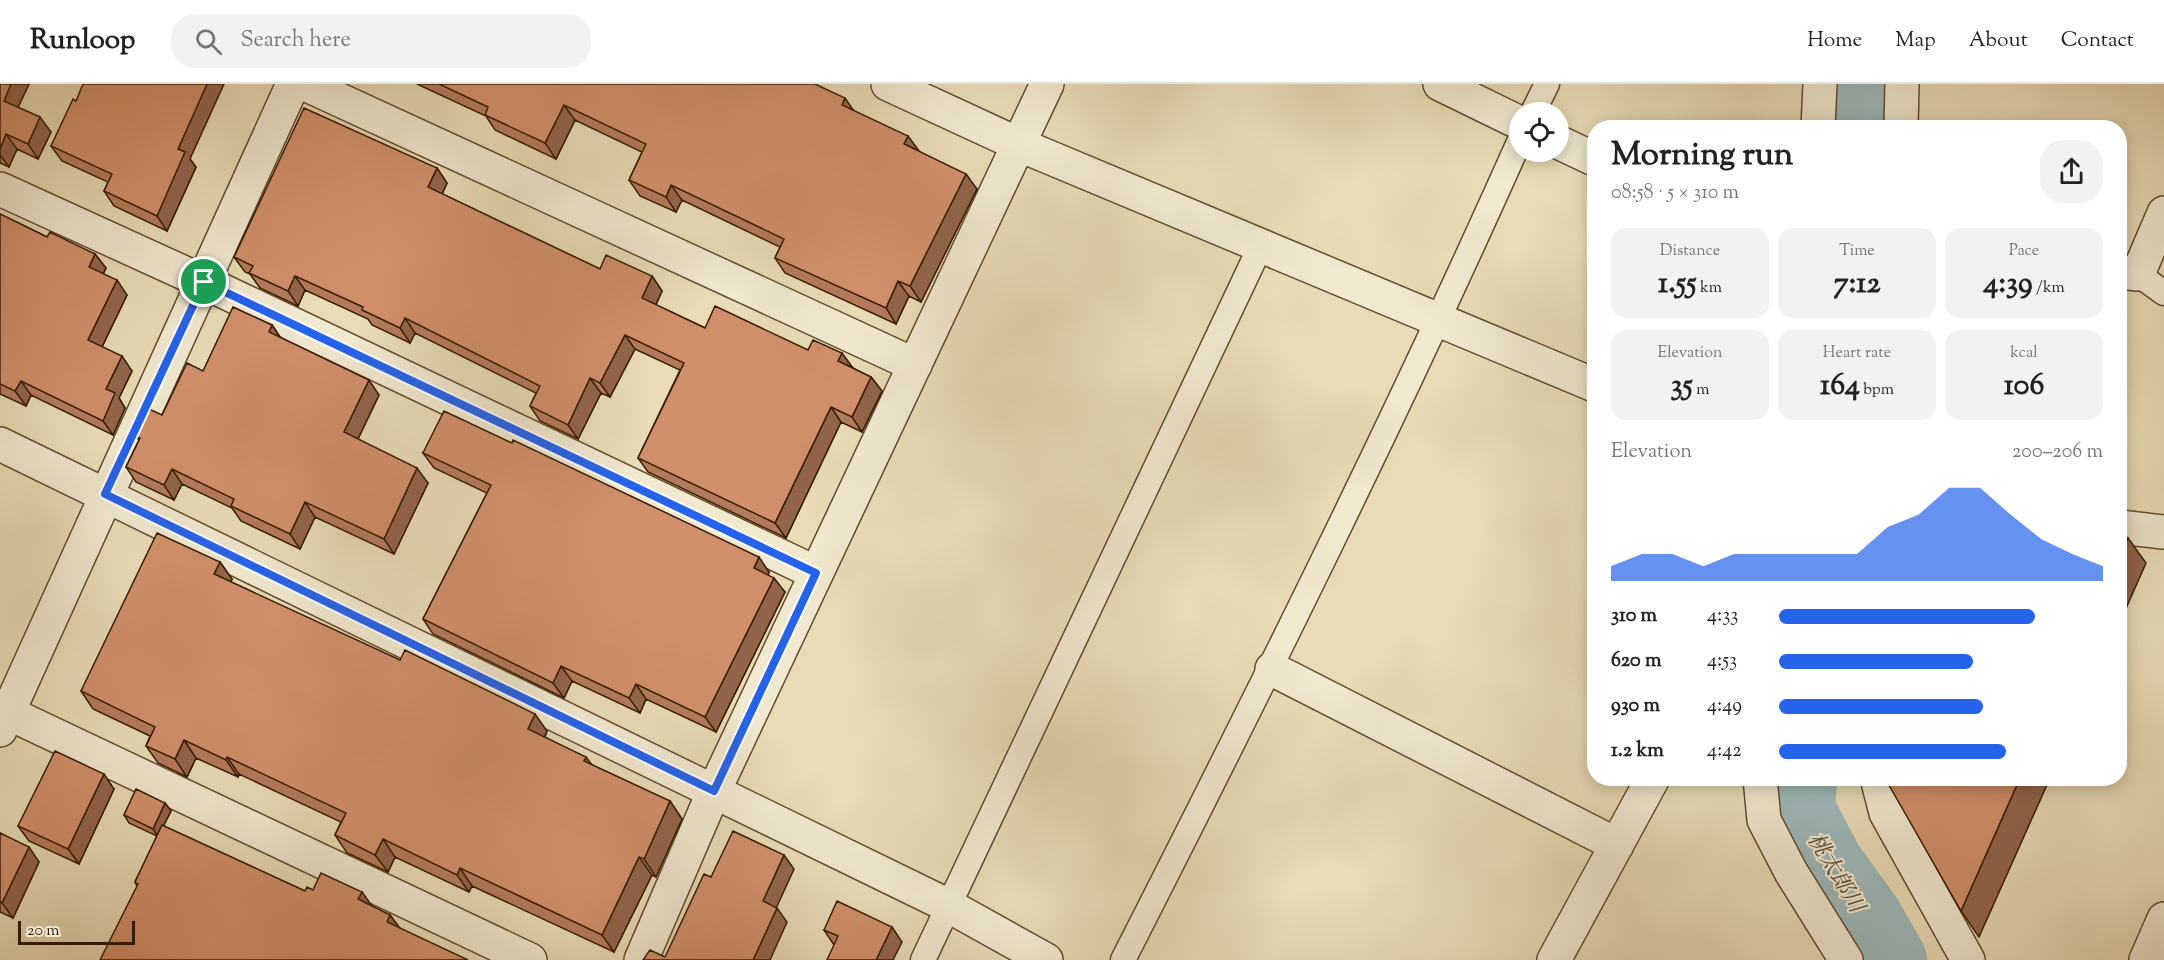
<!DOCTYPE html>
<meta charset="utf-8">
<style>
:root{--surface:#fff;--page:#f2f2f2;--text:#222;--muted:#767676;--line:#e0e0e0;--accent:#2563eb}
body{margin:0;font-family:"Sorts Mill Goudy","Noto Serif JP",serif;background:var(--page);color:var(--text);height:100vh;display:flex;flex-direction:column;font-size:22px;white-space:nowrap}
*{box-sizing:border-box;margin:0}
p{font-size:20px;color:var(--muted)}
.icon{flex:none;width:33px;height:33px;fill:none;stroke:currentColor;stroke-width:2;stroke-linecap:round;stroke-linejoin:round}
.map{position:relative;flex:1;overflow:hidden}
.details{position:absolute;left:1587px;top:36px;width:540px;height:666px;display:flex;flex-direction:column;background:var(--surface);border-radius:24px;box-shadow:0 3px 15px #0003}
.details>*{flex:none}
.controls{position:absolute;left:1509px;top:18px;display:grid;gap:12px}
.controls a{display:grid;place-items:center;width:60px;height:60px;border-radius:50%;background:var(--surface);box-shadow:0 3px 15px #0003;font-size:30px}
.scale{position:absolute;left:18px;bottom:15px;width:117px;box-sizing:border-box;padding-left:6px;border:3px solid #371b01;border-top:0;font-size:16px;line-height:21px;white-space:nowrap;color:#371b01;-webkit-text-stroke:4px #f0e8cf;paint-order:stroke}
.pin{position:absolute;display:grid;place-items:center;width:51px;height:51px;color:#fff;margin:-26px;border:3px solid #fff;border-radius:50%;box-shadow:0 2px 6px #0007}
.round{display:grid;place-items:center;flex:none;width:63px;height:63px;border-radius:24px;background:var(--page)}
.headline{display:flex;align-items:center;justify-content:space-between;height:102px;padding:0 24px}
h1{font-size:33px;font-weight:700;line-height:45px}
.stats{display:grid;grid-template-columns:repeat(3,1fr);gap:9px;height:102px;padding:6px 24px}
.stats div{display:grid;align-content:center;border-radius:15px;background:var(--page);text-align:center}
.stats b{font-size:30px;font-weight:700}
.stats small{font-size:16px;font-weight:400}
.stats p{font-size:16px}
.chart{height:168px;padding:12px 24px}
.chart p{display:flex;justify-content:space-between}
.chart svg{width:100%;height:108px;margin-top:6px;fill:var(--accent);opacity:.7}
ul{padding:0 24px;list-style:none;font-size:20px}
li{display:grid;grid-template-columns:96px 72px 1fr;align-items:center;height:45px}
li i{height:15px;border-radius:8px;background:var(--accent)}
header{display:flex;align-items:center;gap:36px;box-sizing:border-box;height:84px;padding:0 30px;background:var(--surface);border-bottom:2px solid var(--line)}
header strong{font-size:28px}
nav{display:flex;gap:33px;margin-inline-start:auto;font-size:21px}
.search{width:420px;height:54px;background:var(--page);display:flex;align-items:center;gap:15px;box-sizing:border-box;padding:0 21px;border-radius:24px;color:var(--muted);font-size:22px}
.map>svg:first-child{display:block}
</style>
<header>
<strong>Runloop</strong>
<div class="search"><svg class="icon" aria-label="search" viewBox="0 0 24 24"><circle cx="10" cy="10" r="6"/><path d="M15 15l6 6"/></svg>Search here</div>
<nav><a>Home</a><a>Map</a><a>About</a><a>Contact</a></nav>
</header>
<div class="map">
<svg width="2164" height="876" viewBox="0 0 2164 876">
<rect width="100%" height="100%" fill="#e8dbb5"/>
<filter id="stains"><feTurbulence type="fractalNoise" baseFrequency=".00333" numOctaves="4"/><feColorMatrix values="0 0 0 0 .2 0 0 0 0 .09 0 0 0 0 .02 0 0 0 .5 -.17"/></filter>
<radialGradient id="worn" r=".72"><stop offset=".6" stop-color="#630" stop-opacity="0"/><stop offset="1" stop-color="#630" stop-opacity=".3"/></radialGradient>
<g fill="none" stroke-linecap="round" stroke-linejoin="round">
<path stroke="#9db8ba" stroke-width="70" d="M 1855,0 L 1856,44
M 1802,694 L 1800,725 L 1829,780 L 1868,834 L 1892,876"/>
<g stroke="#634b2e" stroke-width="27">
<path id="service" d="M 1533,28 L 1547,0
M 2138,190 L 2164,209
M 923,876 L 1261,161
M 1123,876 C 1261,605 1396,334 1520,56"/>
</g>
<g stroke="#634b2e" stroke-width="36">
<path id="minor" d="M 305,0 L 915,281
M 888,0 L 1020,61 L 1594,301
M 1440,0 L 1520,39
M 1818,44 L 1820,0
M 1901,44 L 1902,0
M 1558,58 L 1594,75
M 0,105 L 204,198 L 816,489
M 2120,188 L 2138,190 L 2164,129
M 0,360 L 949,822 L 1046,876
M 1272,585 L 1617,761
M 0,625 L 530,876
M 0,646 L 293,0
M 1760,694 L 1764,736 L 1791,788 L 1846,876
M 1877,694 L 1886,729 L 1968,876
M 641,876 L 714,707 L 1047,0
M 1554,876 L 1653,694"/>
</g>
<g stroke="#634b2e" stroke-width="36">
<path id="tertiary" d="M 2120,443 L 2164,448
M 2146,876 L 2164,835"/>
</g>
<use href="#service" stroke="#f0e8cf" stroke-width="24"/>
<use href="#minor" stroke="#f0e8cf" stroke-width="33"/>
<use href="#tertiary" stroke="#f0e8cf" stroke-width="33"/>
</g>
<path fill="#b37b5b" stroke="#371b01" stroke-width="1.5" d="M 0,0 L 29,0 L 18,23 L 51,48 L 38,75 L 17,65 L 9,83 L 0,79 Z
M 417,0 L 815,0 L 854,27 L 918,67 L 977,105 L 921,218 L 909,212 L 896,240 L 785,189 L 775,174 L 780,163 L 682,116 L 676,128 L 640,112 L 629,96 L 642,68 L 575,36 L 556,75 L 495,46 L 486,32 Z
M 51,62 L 190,75 L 196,83 L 167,147 L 114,122 L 104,107 L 108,98 L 62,77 Z
M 437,84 L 447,99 L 442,110 L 600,185 L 652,192 L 662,207 L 656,221 L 705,244 L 808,266 L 853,284 L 871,293 L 882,307 L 862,348 L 841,338 L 786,454 L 648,388 L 638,374 L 680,286 L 635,265 L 610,313 L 601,309 L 578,355 L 540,337 L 530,322 L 536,309 L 415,249 L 410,259 L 372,241 L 368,235 L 305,206 L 298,222 L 260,204 L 250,190 L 245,188 L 234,173 Z
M 0,130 L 47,153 L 95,170 L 106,184 L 103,190 L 127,211 L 102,263 L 132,287 L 119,314 L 125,324 L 113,351 L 31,311 L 26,322 L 0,310 Z
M 272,241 L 280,253 L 379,311 L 358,355 L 428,399 L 394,470 L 315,433 L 300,465 L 241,437 L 232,424 L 182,400 L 174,416 L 136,398 L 126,383 L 139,356 L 136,353 L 162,331 L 203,287 Z
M 423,369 L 769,488 L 768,491 L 785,508 L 716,648 L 646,615 L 640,629 L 572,597 L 564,614 L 433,550 L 423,535 L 487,409 L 434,384 Z
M 220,478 L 232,495 L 231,498 L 547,647 L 545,653 L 592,681 L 670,717 L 682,735 L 656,793 L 652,791 L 614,868 L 472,802 L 469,808 L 395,773 L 388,788 L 347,769 L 335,751 L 341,738 L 239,690 L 238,693 L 196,674 L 187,693 L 158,679 L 146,662 L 150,652 L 93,625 L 81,607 Z
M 114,705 L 79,780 L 29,757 L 18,742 Z
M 165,719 L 171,727 L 163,742 L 305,807 L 313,806 L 371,822 L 390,831 L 399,843 L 137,802 L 135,798 L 157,752 L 129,739 L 124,731 Z
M 0,749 L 39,778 L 13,834 L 0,828 Z
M 824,846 L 902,858 L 834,861 Z"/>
<path fill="#92644a" stroke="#371b01" stroke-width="1.5" d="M 11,0 L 29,0 L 14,32 L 4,17 Z
M 207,0 L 224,0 L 190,75 L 196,83 L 167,147 L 157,132 L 178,65 Z
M 845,14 L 856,30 L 842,21 Z
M 564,21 L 575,36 L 556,75 L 545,59 Z
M 40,33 L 51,48 L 38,75 L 28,60 Z
M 6,50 L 17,65 L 9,83 L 0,71 L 0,65 Z
M 908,52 L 919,67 L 904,60 Z
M 437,84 L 447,99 L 439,117 L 428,103 Z
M 966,90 L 977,105 L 921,218 L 910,202 Z
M 671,101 L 682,116 L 676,128 L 666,113 Z
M 95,170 L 106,184 L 99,198 L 89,183 Z
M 295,192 L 305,206 L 298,222 L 288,207 Z
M 652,192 L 662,207 L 652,229 L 642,214 Z
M 117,196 L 127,211 L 98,271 L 88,256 Z
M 898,197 L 909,212 L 896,240 L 886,224 Z
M 405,234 L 415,249 L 410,259 L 400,244 Z
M 272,241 L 282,256 L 269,248 Z
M 625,251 L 635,265 L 610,313 L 600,299 Z
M 842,269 L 853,284 L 838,277 Z
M 122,272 L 132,287 L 119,314 L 125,324 L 113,351 L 103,337 L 106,305 Z
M 871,293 L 882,307 L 862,348 L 852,333 Z
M 590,294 L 601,309 L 578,355 L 568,341 Z
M 369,296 L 379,311 L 354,363 L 344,348 Z
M 21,297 L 31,311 L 26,322 L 15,307 Z
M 831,323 L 841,338 L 786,454 L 775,439 Z
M 417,384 L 428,399 L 394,470 L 384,455 Z
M 172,385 L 182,400 L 174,416 L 164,401 Z
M 305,418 L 315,433 L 300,465 L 290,450 Z
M 2128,454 L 2146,479 L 2120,538 L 2120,472 Z
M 759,473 L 769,488 L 764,499 L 754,484 Z
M 220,478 L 232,495 L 226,507 L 214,490 Z
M 774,494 L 785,508 L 716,648 L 705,633 Z
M 561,582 L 572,597 L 564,614 L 553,599 Z
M 636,600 L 646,615 L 640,629 L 629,614 Z
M 535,630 L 547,647 L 540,663 L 528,645 Z
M 184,656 L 196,674 L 187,693 L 175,675 Z
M 227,673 L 239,690 L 238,693 L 226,676 Z
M 586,673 L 599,690 L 584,677 Z
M 104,690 L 114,705 L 79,780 L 68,765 Z
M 2020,694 L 2050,694 L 1979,853 L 1961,827 Z
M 670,717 L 682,735 L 656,793 L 644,775 Z
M 165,719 L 171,727 L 158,753 L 153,745 Z
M 383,755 L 395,773 L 388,788 L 375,771 Z
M 29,763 L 39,778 L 13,834 L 2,819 Z
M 784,771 L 794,785 L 773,831 L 763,817 Z
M 639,773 L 652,791 L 614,868 L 602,851 Z
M 460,784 L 472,802 L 469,808 L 457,791 Z
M 362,808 L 372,822 L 358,815 Z
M 777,824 L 787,838 L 770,876 L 753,876 Z
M 390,831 L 400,845 L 387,838 Z
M 892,843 L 902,858 L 893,876 L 876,876 Z"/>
<path fill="#d08f6a" stroke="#371b01" stroke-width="1.5" d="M 0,0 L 11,0 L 4,17 L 40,33 L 28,60 L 6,50 L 0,65 Z
M 83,0 L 207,0 L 178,65 L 185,68 L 157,132 L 104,107 L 112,90 L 51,62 L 73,15 L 76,17 Z
M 439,0 L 815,0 L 845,14 L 842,21 L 908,52 L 904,60 L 966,90 L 910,202 L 898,197 L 886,224 L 775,174 L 784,155 L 671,101 L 666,113 L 629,96 L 646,60 L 564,21 L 545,59 L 485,31 L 488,23 Z
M 304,24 L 437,84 L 428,103 L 533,153 L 600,185 L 606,171 L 652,192 L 642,214 L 705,244 L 715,222 L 808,266 L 813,256 L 842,269 L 838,277 L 871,293 L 852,333 L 831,323 L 775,439 L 638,374 L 684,279 L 625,251 L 600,299 L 590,294 L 568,341 L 530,322 L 540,302 L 405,234 L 400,244 L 362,226 L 363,223 L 295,192 L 288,207 L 249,189 L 253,182 L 234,173 Z
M 0,130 L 47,153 L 50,148 L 95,170 L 89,183 L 117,196 L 88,256 L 122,272 L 106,305 L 115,309 L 103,337 L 21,297 L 15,307 L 0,300 Z
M 233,223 L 272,241 L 269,248 L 369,296 L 344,348 L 417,384 L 384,455 L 305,418 L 290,450 L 231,422 L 234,415 L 172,385 L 164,401 L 126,383 L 140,354 L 136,353 L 149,325 L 162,331 L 187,279 L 203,287 Z
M 444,327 L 512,359 L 513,356 L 759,473 L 754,484 L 774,494 L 705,633 L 636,600 L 629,614 L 561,582 L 553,599 L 423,535 L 491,401 L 423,369 Z
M 157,449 L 220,478 L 214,490 L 400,576 L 405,566 L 535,630 L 528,645 L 586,673 L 584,677 L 670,717 L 644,775 L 639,773 L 602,851 L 460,784 L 457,791 L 383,755 L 375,771 L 335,751 L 346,729 L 227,673 L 226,676 L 184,656 L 175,675 L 146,662 L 155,643 L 81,607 Z
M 2120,452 L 2128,454 L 2120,472 Z
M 55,667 L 104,690 L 68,765 L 18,742 Z
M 1885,694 L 2020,694 L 1961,827 L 1886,696 Z
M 136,705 L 165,719 L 153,745 L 124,731 Z
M 162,741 L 305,807 L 307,803 L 313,806 L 321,789 L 362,808 L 358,815 L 390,831 L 387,838 L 468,876 L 100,876 L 138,800 L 135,798 Z
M 733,747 L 784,771 L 763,817 L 777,824 L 753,876 L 643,876 L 650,866 L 665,873 L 704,790 L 711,793 Z
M 0,749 L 29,763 L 2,819 L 0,817 Z
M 837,817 L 892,843 L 876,876 L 827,876 L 838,852 L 824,846 Z"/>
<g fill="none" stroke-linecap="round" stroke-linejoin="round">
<g stroke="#fff" stroke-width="12">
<path id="route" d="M 204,198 L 816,489 L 714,707 L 105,410 Z"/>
</g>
<use href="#route" stroke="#2563eb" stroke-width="8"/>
</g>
<g text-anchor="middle" stroke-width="4.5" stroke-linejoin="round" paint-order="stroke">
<g font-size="22" font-style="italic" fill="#564a38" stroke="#f0e8cf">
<text transform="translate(1837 788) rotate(59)" y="8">桃太郎川</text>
</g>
</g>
<rect width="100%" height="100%" filter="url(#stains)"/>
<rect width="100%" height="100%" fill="url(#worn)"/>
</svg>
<div class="controls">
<a><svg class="icon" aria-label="locate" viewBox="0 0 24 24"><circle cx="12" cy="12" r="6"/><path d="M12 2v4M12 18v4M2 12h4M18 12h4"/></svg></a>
</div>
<div class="scale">20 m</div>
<div class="pin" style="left:204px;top:198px;background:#1e9e55"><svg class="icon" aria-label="arrive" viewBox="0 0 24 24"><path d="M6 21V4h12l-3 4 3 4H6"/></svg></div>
<section class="details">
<div class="headline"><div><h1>Morning run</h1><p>08:58 · 5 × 310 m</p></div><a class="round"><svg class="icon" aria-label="share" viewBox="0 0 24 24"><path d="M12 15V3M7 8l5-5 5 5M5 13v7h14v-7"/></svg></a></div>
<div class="stats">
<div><p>Distance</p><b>1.55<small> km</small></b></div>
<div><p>Time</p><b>7:12</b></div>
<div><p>Pace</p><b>4:39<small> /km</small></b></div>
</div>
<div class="stats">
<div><p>Elevation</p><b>35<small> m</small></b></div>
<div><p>Heart rate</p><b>164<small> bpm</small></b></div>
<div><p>kcal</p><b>106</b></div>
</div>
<div class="chart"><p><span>Elevation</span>200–206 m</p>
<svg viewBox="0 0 160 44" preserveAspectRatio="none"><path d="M0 44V38L10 33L20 33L30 38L40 33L50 33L60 33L70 33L80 33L90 22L100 17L110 6L120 6L130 17L140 27L150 33L160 38V44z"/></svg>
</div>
<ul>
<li><b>310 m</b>4:33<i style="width:79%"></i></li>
<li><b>620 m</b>4:53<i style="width:60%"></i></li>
<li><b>930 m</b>4:49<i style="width:63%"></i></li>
<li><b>1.2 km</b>4:42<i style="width:70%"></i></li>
</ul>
</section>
</div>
